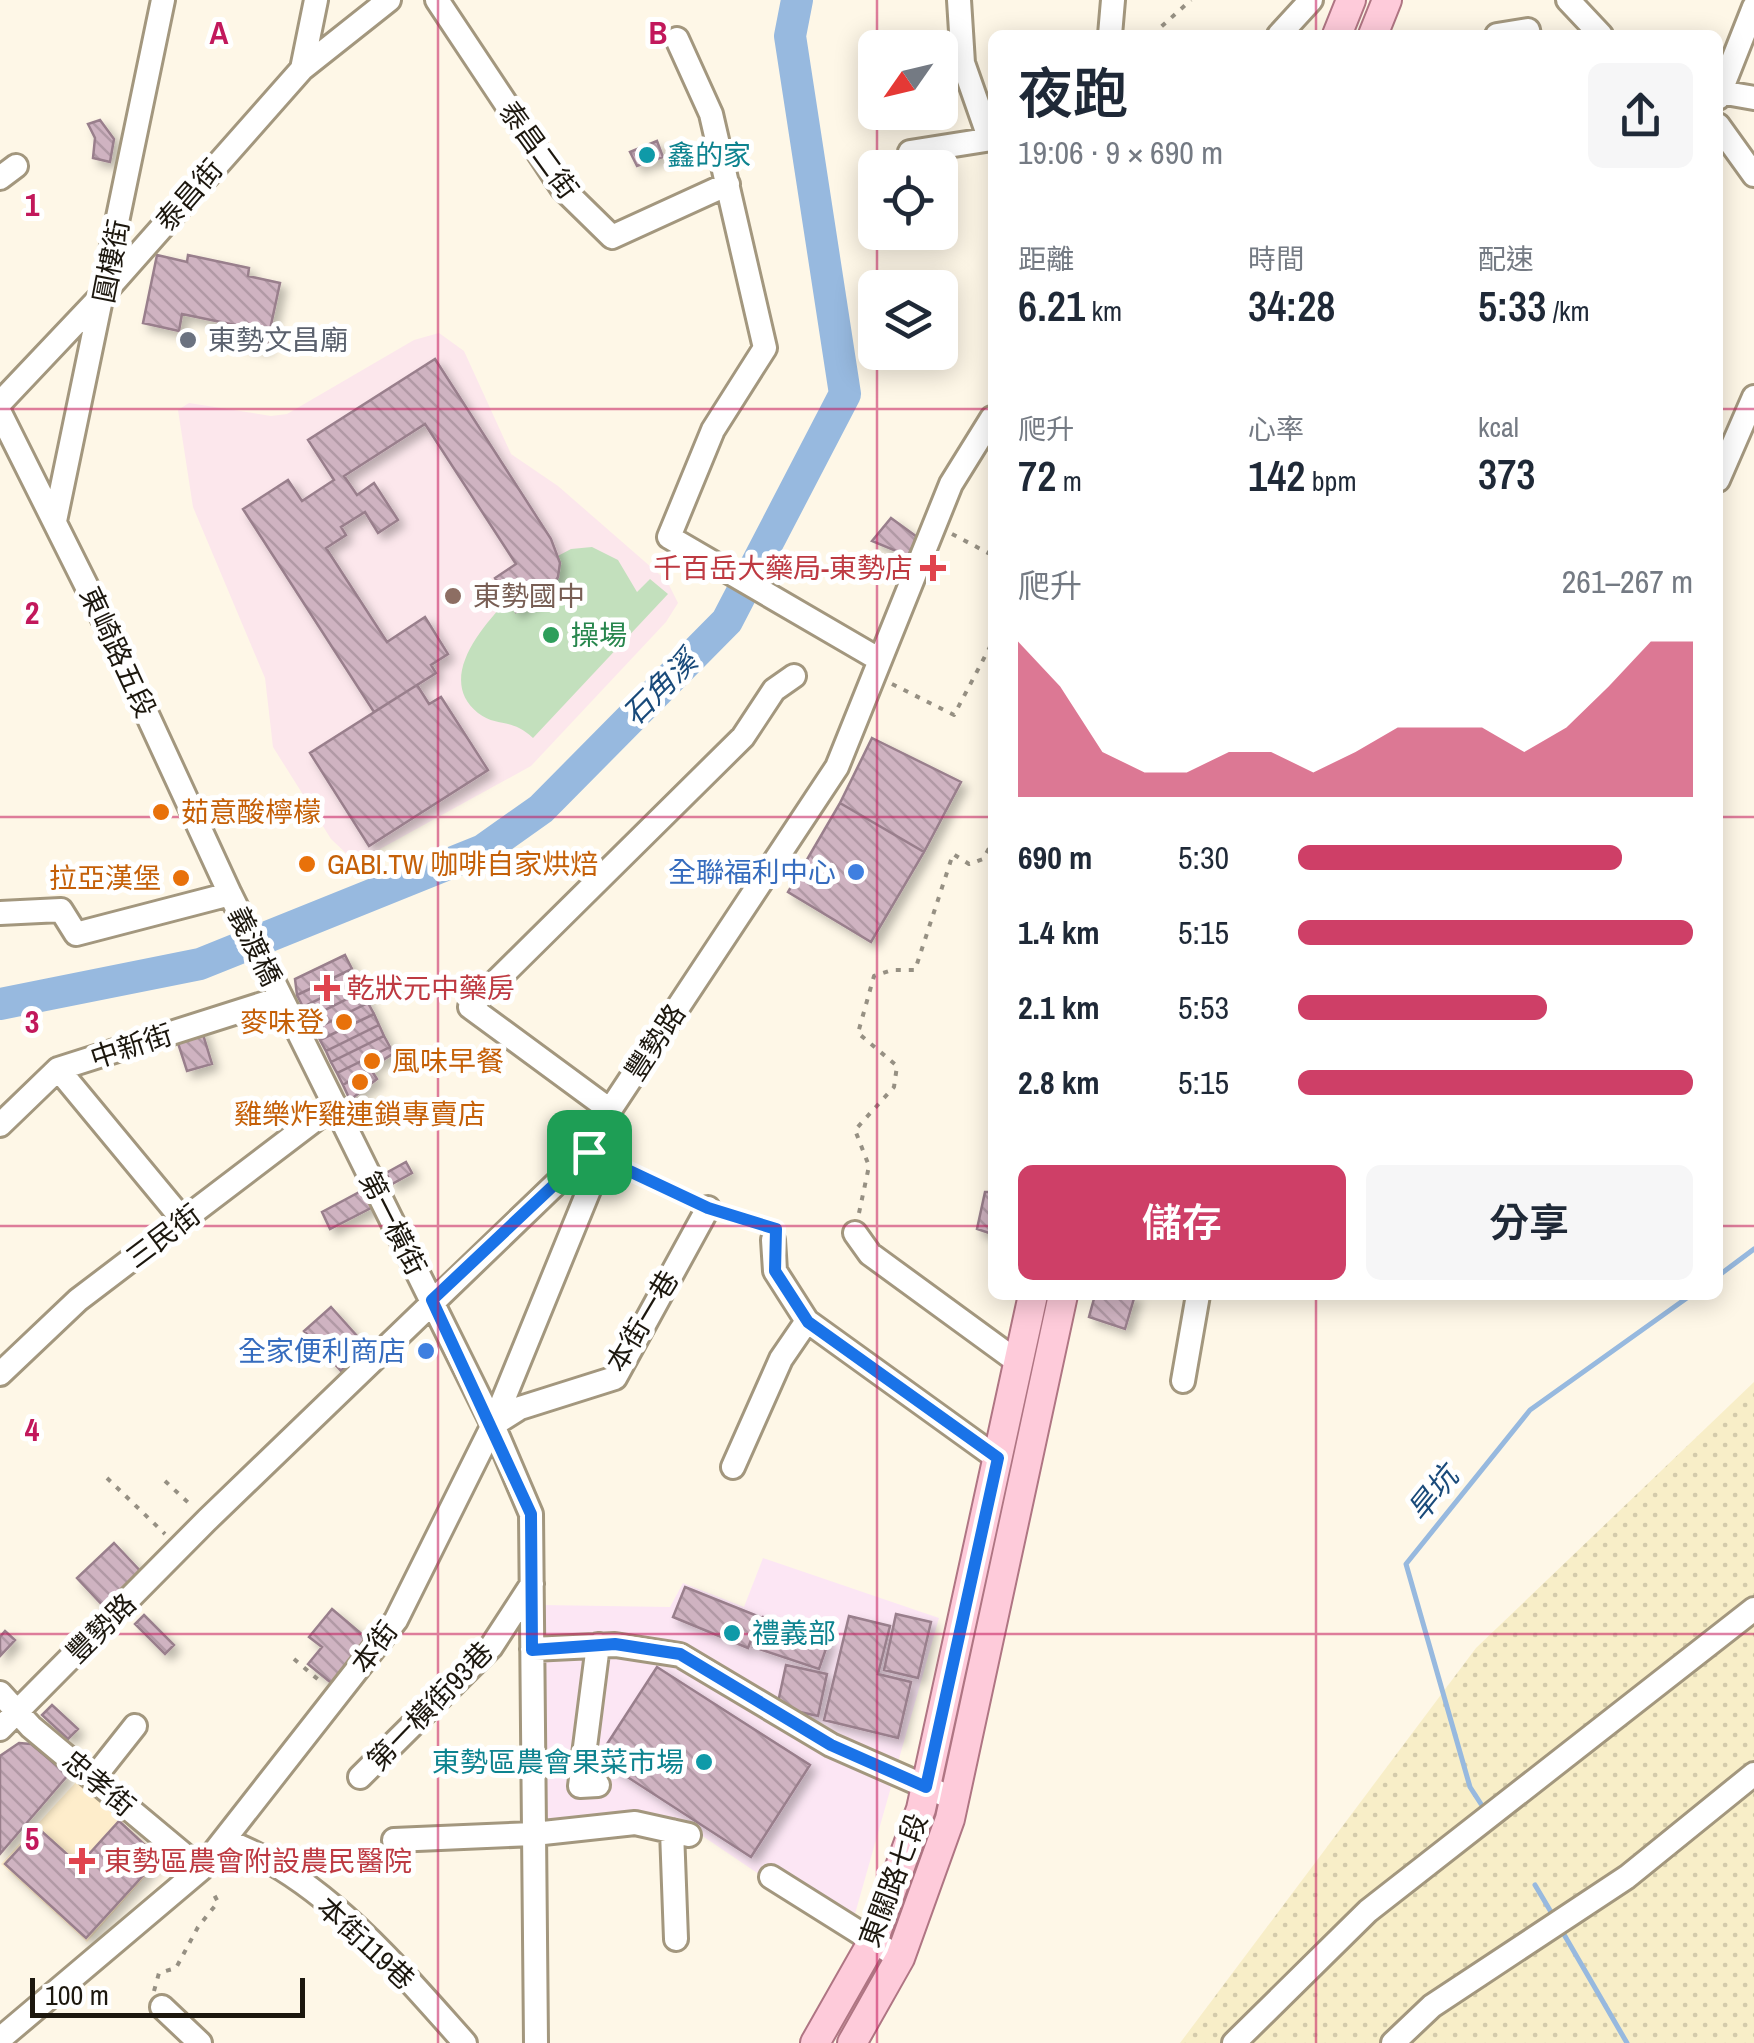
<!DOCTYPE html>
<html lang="zh-TW">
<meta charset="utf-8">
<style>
:root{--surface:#fff;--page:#f6f6f7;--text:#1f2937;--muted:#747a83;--accent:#ce3f67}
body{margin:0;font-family:"Archivo Narrow","Noto Sans TC",sans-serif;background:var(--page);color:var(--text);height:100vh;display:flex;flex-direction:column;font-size:38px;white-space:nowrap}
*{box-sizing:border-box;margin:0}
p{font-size:32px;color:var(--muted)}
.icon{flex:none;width:55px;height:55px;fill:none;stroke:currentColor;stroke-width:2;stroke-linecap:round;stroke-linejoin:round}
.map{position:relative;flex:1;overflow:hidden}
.sheet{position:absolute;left:988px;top:30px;width:735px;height:1270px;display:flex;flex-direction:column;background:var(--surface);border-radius:15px;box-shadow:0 5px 25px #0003}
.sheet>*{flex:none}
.needle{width:65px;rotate:236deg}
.tools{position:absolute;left:858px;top:30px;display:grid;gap:20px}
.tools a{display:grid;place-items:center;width:100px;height:100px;border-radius:15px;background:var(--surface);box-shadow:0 5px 25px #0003;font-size:50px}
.scale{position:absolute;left:30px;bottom:25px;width:275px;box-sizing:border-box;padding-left:10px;border:5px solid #1c170e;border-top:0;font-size:28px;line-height:35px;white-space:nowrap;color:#1c170e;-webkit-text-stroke:8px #fff;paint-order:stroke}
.pin{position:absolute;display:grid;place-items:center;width:85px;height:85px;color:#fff;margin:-42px;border-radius:20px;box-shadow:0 5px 15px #0006}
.round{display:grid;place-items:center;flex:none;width:105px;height:105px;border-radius:15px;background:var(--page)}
.summary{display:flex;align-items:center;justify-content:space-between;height:170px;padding:0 30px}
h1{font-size:55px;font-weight:600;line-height:75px}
.stats{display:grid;grid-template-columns:repeat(3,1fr);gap:15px;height:170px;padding:10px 30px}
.stats div{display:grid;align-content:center}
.stats b{font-size:42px;font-weight:600}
.stats small{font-size:28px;font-weight:400}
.stats p{font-size:28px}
.chart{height:280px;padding:20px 30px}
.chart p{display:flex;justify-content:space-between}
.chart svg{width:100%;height:180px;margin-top:10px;fill:var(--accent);opacity:.7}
.button{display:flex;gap:20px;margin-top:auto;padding:20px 30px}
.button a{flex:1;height:115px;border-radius:15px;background:var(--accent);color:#fff;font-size:40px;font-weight:600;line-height:115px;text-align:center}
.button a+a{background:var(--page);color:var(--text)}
ul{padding:0 30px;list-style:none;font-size:32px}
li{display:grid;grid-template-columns:160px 120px 1fr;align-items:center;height:75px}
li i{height:25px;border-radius:12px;background:var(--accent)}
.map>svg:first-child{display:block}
</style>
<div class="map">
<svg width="1754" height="2043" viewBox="0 0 1754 2043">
<defs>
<pattern id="sand-dots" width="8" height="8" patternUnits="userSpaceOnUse" patternTransform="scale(2.5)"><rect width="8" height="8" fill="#f8eec8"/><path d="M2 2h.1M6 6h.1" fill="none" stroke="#d4cbab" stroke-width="1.8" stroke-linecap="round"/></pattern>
<pattern id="building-back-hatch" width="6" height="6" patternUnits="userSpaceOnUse" patternTransform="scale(2.5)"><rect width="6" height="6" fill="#cfb3c1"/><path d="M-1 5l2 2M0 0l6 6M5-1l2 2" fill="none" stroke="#b199a5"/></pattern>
<filter id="shadow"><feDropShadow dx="6" dy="6" stdDeviation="5" flood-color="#0004"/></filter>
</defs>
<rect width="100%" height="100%" fill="#fef7e7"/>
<path fill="#fce6f4" d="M 763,1558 L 939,1618 L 849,1935 L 692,1829 L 543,1827 L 540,1605 L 670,1607 L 683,1583 L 744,1607 Z"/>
<path fill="#fce7ec" d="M 439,333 L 464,351 L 511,454 L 558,486 L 667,581 L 678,603 L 666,622 L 531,766 L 371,854 L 349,856 L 331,839 L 273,747 L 265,678 L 193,507 L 178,410 L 189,403 L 271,416 L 287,414 L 414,340 Z"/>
<path fill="#feedcb" d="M 77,1781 L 162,1858 L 87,1942 L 1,1864 Z"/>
<path fill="url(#sand-dots)" d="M 1754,1382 L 1754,2043 L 1180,2043 L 1476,1648 Z"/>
<path fill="#c3e0bd" d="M 592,547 L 618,560 L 637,592 L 650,579 L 668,594 L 533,738 C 510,717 498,728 478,713 C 422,668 520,587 554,558 L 571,549 Z"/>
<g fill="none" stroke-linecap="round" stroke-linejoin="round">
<path stroke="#97b9df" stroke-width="5" d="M 1718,1276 L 1754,1249
M 1481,1804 L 1470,1787 L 1406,1564 L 1530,1410 L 1691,1295
M 1535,1885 L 1554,1917
M 1562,1931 L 1627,2043"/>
<path stroke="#97b9df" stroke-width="32" d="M 0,1004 L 200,964 L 483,850 L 541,809 L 727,621 L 845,394 L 790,36 L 797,0"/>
</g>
<path fill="url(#building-back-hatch)" stroke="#997f8c" stroke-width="2.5" filter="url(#shadow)" d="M 100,120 L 114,139 L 110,162 L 93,158 L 95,138 L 88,124 Z
M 657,141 L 663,157 L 637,166 L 630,152 Z
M 157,255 L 187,262 L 188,255 L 249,268 L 248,276 L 280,283 L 266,348 L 242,343 L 245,327 L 182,314 L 179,331 L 143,323 Z
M 435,359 L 551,539 L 560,563 L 558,577 L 551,588 L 516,612 L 495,578 L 516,564 L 425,424 L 344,476 L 357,495 L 374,483 L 398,520 L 378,533 L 365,512 L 341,527 L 346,535 L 326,548 L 387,642 L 425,617 L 448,654 L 431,665 L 436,673 L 374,712 L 243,509 L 288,480 L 302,501 L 334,480 L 308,440 Z
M 891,518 L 917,537 L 908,556 L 872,541 Z
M 417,685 L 429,704 L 441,697 L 488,770 L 369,846 L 310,753 Z
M 872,738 L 961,782 L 924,852 L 840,803 Z
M 840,803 L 924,852 L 871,942 L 788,892 Z
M 345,955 L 352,969 L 297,995 L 295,979 Z
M 352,969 L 357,980 L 303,1007 L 297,995 Z
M 357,980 L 363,991 L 309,1018 L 303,1007 Z
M 363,991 L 368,1003 L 315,1029 L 309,1018 Z
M 368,1003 L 374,1014 L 320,1040 L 315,1029 Z
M 374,1014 L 379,1025 L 326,1051 L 320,1040 Z
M 379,1025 L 384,1036 L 331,1062 L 326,1051 Z
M 201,1028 L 212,1064 L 187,1071 L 176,1037 Z
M 384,1036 L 390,1047 L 337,1073 L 331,1062 Z
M 390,1047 L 394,1053 L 343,1085 L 337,1073 Z
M 370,1068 L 377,1079 L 350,1100 L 343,1085 Z
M 406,1162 L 412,1173 L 392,1184 L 386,1173 Z
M 365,1189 L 373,1207 L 330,1229 L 322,1212 Z
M 985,1192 L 992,1192 L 992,1234 L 977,1229 Z
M 1095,1295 L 1135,1295 L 1125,1329 L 1089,1317 Z
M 331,1307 L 366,1346 L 341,1371 L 304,1331 Z
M 114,1543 L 144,1575 L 107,1610 L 77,1578 Z
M 685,1587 L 760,1617 L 748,1648 L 673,1617 Z
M 332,1609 L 371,1642 L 335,1686 L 308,1664 L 322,1647 L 309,1637 Z
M 896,1614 L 931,1622 L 918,1678 L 884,1670 Z
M 144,1615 L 174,1645 L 165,1654 L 135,1624 Z
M 849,1616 L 890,1626 L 878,1674 L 911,1682 L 898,1738 L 824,1720 Z
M 763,1617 L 829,1640 L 819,1669 L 753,1647 Z
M 5,1631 L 15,1640 L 0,1656 L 0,1637 Z
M 786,1665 L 827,1674 L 818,1716 L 777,1707 Z
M 657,1667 L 810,1765 L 751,1857 L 598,1758 Z
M 52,1705 L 78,1729 L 68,1739 L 42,1715 Z
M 19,1743 L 31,1744 L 68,1775 L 0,1854 L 0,1756 Z
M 119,1821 L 159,1858 L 86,1938 L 5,1864 L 38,1828 L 79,1865 Z"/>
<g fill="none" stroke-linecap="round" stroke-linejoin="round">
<g stroke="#a3977e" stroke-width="28">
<path id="minor" d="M 437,0 L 562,188 L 612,237 L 728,184
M 959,0 L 963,63 L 990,140
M 1568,0 L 1601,35
M 1110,35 L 1113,0
M 1279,35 L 1311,0
M 1497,35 L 1528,30 L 1529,35
M 677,39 L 711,114 L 765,348 L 713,430 L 669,537 L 880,660
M 302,69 L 316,0
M 1720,92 L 1754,98
M 1718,98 L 1754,7
M 1718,125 L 1754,175
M 910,152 L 992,139
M 0,178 L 16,166
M 0,403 L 104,293 L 302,69 L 389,0
M 0,413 L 104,621 L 230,894 L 493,1425 L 531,1514 L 536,2043
M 1718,480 L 1754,397
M 55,521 L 163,0
M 0,913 L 61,910 L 76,934 L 230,894
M 58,1069 L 183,1220
M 610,1110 L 470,1007 L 743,737 L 774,690 L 794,676
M 0,1125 L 58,1069 L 281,998
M 855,1233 L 870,1254 L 1018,1362
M 773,1240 L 775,1271 L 807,1321 L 997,1458
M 0,1374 L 78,1300 L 333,1106
M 1183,1381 L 1198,1295
M 493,1425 L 520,1408 L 615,1378 L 708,1208
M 733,1467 L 781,1359 L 807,1321
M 532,1649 L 615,1645 L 680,1655 L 831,1745 L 954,1799
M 0,1693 L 31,1727 L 201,1869
M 0,1729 L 207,1520 L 589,1152 L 610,1110 L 837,767 L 951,484 L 992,418
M 360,1777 L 491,1647 L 532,1584
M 93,1779 L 135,1726
M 598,1785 L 580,1786 L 598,1645
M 672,1831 L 676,1939
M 224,1840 C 322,1876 397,1967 465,2043
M 394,1840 L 534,1834 L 635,1823 L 689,1835
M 771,1877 L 900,1958
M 162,2007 L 200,2043
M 0,2039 L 201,1869 L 396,1620 L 493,1425 L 591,1185 L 589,1152
M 1234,2043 L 1368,1911 L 1754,1609
M 1393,2043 L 1432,2006 L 1627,1877 L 1754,1774"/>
</g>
<g stroke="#af7583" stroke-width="32">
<path id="major" d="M 1337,35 L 1351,0
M 1373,35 L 1387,0
M 815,2043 L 873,1941 L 921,1809 L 1033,1295
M 852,2043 L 900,1958 L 950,1819 L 1063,1295"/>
</g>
<path stroke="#969083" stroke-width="4" stroke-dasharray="5 8" stroke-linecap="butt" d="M 1152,35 L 1191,0
M 952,534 L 992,555
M 892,684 L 954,715 L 992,643
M 611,1163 L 689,1199
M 725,1213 L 759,1224
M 859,1213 L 869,1166 L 855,1130 L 894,1087 L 897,1066 L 858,1033 L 874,976 L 892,970 L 915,970 L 953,854 L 969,864 L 983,859 L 992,843
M 107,1478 L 165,1534
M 165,1481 L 193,1507
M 294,1659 L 321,1682
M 154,1991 L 159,1973 L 176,1968 L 198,1927 L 218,1902 L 211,1889"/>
<use href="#minor" stroke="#fff" stroke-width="22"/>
<use href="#major" stroke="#fecbda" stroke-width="28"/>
</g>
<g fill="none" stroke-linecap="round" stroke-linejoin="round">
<g stroke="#fff" stroke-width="20">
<path id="route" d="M 589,1152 L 708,1208 L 776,1229 L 775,1271 L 808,1322 L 998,1458 L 926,1787 L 831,1745 L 680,1654 L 615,1644 L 532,1650 L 531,1514 L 432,1300 Z"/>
</g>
<use href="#route" stroke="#1a73e8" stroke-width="12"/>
</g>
<path fill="none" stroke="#c2185b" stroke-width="2.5" stroke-opacity="0.55" d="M 438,0 L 438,2043M 877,0 L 877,48M 1316,0 L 1316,35M 877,112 L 877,168M 877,232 L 877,288M 877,352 L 877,2043M 0,409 L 992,409M 1718,409 L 1754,409M 0,817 L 992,817M 1718,817 L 1754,817M 0,1226 L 992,1226M 1718,1226 L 1754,1226M 1316,1295 L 1316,2043M 0,1634 L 1754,1634"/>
<g fill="#0f9aa8" stroke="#fff" stroke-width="4">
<circle cx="647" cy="155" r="10"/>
<circle cx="732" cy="1633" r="10"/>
<circle cx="704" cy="1762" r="10"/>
</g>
<circle fill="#6b7280" stroke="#fff" stroke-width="4" cx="188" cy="340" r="10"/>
<g fill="#e0444e" stroke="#fff" stroke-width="4">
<path d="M928 553h10v10h10v10h-10v10h-10v-10h-10v-10h10z"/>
<path d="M322 973h10v10h10v10h-10v10h-10v-10h-10v-10h10z"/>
<path d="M77 1846h10v10h10v10h-10v10h-10v-10h-10v-10h10z"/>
</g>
<circle fill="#8d6e63" stroke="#fff" stroke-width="4" cx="453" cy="596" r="10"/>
<circle fill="#2e9e5b" stroke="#fff" stroke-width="4" cx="551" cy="635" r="10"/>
<g fill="#e8710a" stroke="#fff" stroke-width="4">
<circle cx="161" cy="812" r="10"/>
<circle cx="307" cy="864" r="10"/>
<circle cx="181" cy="878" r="10"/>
<circle cx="344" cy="1022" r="10"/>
<circle cx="372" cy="1061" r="10"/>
<circle cx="360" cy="1082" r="10"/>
</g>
<g fill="#3f7fe0" stroke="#fff" stroke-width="4">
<circle cx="856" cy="872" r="10"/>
<circle cx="426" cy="1351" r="10"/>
</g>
<g text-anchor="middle" stroke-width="10" stroke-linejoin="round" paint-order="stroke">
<g font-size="28" fill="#1c170e" stroke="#fff">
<text transform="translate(539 150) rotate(54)" y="10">泰昌二街</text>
<text transform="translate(189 195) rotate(-49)" y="10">泰昌街</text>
<text transform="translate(111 261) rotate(-79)" y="10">圓樓街</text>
<text transform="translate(118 652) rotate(65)" y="10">東崎路五段</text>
<text transform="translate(255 946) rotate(64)" y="10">義渡橋</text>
<text transform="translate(655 1042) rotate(-57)" y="10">豐勢路</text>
<text transform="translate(131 1046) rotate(-18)" y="10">中新街</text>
<text transform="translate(393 1223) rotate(63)" y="10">第一橫街</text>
<text transform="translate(163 1236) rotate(-37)" y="10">三民街</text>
<text transform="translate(642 1321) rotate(-59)" y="10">本街一巷</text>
<text transform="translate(101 1628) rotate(-45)" y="10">豐勢路</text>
<text transform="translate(374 1647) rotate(-53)" y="10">本街</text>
<text transform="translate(430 1706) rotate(-46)" y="10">第一橫街93巷</text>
<text transform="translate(99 1783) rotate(40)" y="10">忠孝街</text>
<text transform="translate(893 1880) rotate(-69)" y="10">東關路七段</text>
<text transform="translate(366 1943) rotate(43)" y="10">本街119巷</text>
</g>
<g font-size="28" fill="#0d838f" stroke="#fff" text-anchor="start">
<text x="667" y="165">鑫的家</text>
<text x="752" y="1643">禮義部</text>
<text x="684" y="1772" text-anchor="end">東勢區農會果菜市場</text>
</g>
<g font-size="28" fill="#5b616d" stroke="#fff" text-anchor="start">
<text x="208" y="350">東勢文昌廟</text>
</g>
<g font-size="28" fill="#be3a42" stroke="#fff" text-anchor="start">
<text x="913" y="578" text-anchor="end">千百岳大藥局-東勢店</text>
<text x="347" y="998">乾狀元中藥房</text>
<text x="104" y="1871">東勢區農會附設農民醫院</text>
</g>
<g font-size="28" fill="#785e54" stroke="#fff" text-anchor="start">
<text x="473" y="606">東勢國中</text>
</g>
<g font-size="28" fill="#27864d" stroke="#fff" text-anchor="start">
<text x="571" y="645">操場</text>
</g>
<g font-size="28" fill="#c56008" stroke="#fff" text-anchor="start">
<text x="181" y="822">茹意酸檸檬</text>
<text x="327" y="874">GABI.TW 咖啡自家烘焙</text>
<text x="161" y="888" text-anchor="end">拉亞漢堡</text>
<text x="324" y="1032" text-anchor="end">麥味登</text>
<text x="392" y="1071">風味早餐</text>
<text x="360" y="1124" text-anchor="middle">雞樂炸雞連鎖專賣店</text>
</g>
<g font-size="28" fill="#366cbe" stroke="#fff" text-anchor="end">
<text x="836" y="882">全聯福利中心</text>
<text x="406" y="1361">全家便利商店</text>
</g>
<g font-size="30" font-style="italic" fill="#194a7a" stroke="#fff">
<text transform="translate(660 688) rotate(-45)" y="10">石角溪</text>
<text transform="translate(1433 1494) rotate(-51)" y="10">旱坑</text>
</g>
</g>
<g font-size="32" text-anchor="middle" font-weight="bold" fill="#c2185b" stroke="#fff" stroke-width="10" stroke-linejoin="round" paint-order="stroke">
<text x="219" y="44">A</text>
<text x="658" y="44">B</text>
<text x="32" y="216">1</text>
<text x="32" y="624">2</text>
<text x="32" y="1033">3</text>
<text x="32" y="1441">4</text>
<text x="32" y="1850">5</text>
</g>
</svg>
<div class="tools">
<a><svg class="needle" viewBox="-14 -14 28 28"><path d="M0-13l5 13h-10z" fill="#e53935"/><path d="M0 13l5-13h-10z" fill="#747a83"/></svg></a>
<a><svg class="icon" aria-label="locate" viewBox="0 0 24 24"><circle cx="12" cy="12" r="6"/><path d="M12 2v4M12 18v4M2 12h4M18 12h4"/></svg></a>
<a><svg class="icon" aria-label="layers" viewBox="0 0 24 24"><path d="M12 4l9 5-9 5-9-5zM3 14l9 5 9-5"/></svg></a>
</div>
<div class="scale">100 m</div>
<div class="pin" style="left:589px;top:1152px;background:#1e9e55"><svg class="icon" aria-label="arrive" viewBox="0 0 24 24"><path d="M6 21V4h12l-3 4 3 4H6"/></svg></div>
<section class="sheet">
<div class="summary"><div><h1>夜跑</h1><p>19:06 · 9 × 690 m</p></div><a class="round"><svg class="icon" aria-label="share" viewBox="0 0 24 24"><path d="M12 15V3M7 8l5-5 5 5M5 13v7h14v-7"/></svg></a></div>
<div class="stats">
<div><p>距離</p><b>6.21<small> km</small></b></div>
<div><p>時間</p><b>34:28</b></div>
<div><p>配速</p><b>5:33<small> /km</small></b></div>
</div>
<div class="stats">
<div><p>爬升</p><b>72<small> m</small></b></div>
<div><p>心率</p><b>142<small> bpm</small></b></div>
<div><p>kcal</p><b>373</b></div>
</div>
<div class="chart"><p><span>爬升</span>261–267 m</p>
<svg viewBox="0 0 160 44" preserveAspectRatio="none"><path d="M0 44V6L10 17L20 33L30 38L40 38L50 33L60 33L70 38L80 33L90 27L100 27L110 27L120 33L130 27L140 17L150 6L160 6V44z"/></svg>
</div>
<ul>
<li><b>690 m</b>5:30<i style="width:82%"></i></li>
<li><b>1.4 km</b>5:15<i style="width:100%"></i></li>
<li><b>2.1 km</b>5:53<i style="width:63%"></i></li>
<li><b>2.8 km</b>5:15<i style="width:100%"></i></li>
</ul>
<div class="button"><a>儲存</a><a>分享</a></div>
</section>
</div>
